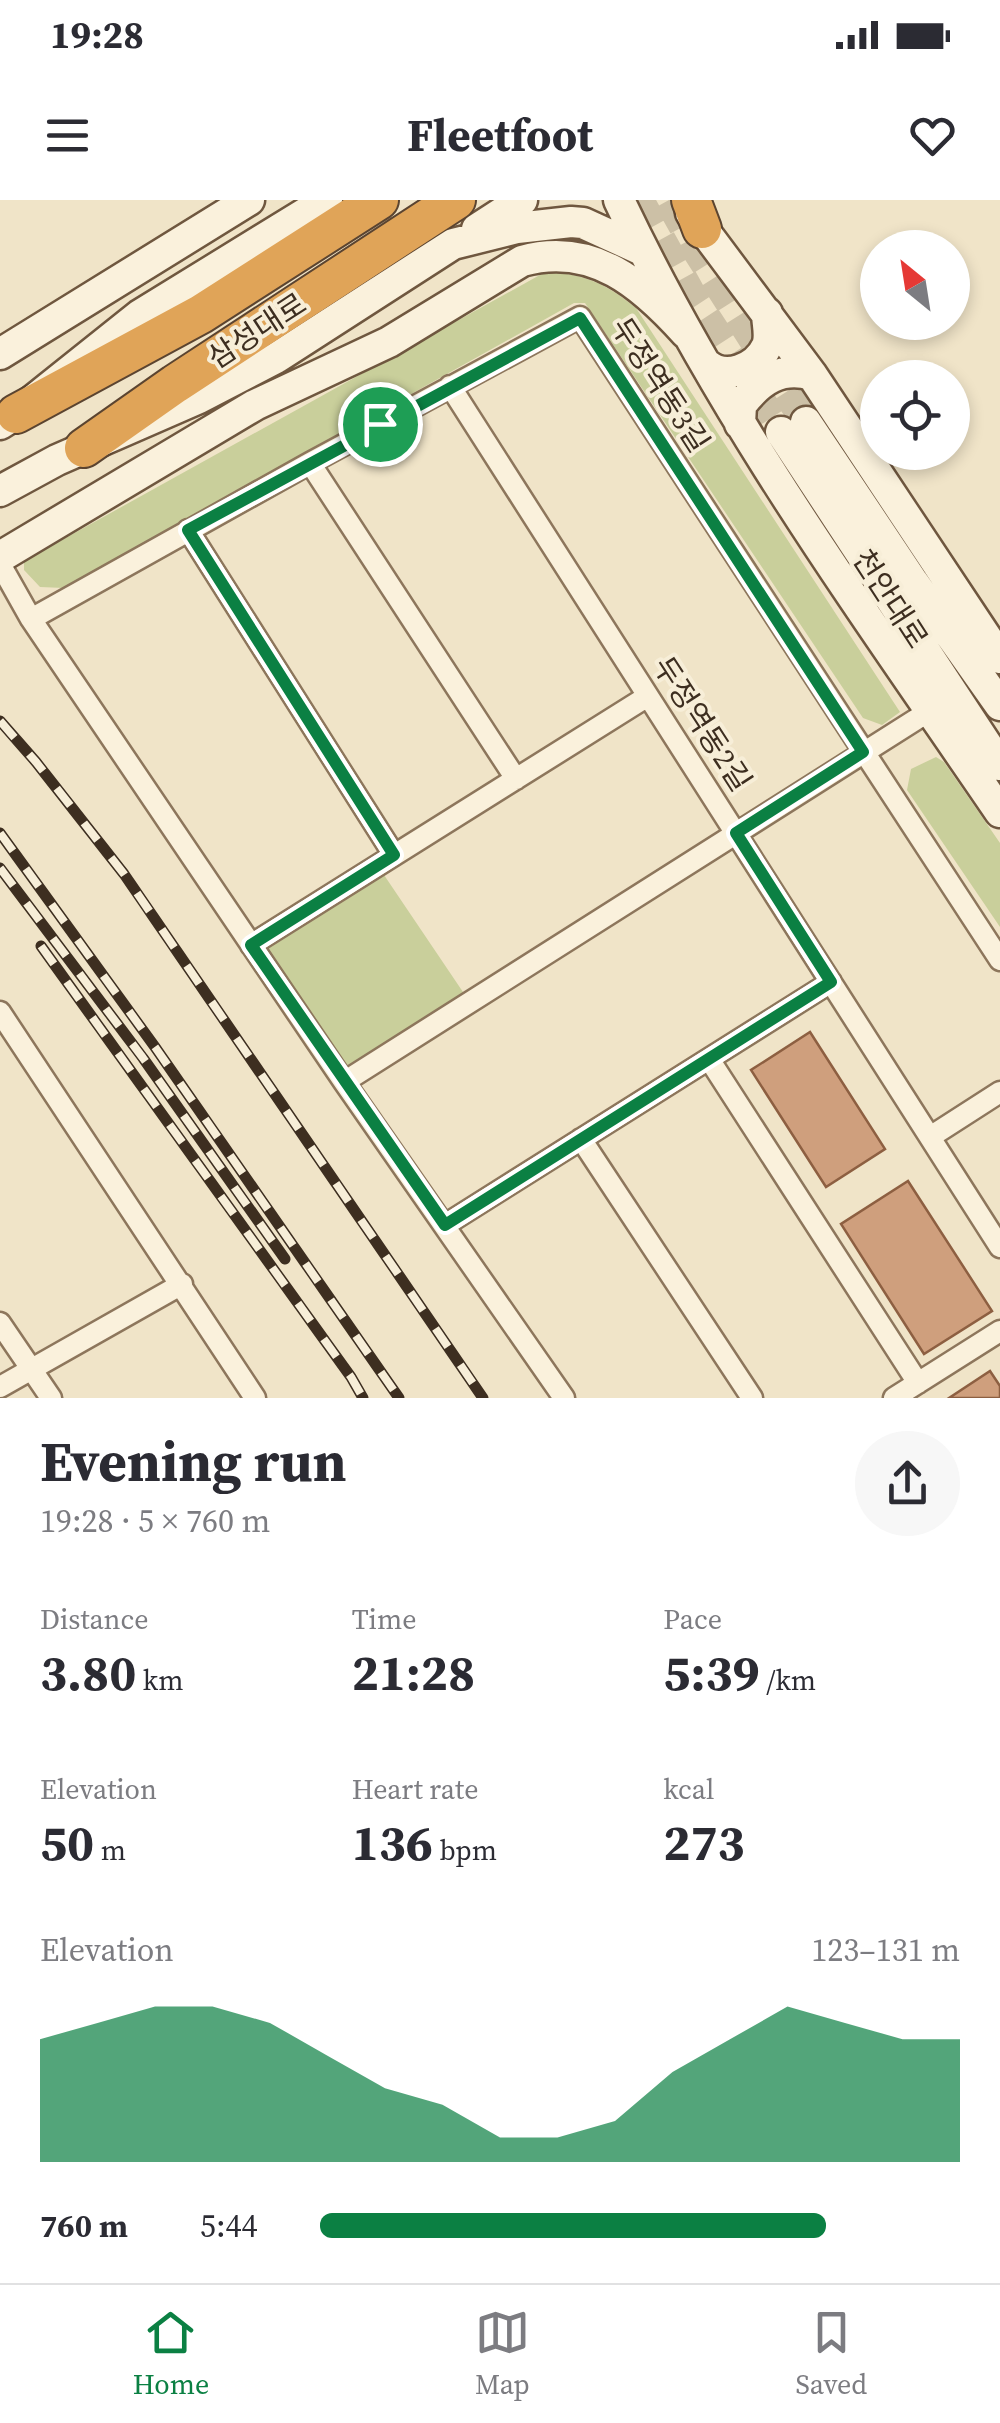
<!DOCTYPE html>
<meta charset="utf-8">
<style>
:root{--surface:#fff;--page:#f7f7f7;--text:#2b2b33;--muted:#7c7c81;--line:#e1e1e2;--accent:#0b8043}
body{margin:0;font-family:"Source Serif 4","Noto Sans KR",serif;background:var(--page);color:var(--text);height:100vh;display:flex;flex-direction:column;font-size:38px;white-space:nowrap}
*{box-sizing:border-box;margin:0}
p{font-size:32px;color:var(--muted)}
.icon{flex:none;width:55px;height:55px;fill:none;stroke:currentColor;stroke-width:2;stroke-linecap:round;stroke-linejoin:round}
.map{position:relative;height:1198px;overflow:hidden}
.panel{display:flex;flex-direction:column;background:var(--surface);flex:1}
.panel>*{flex:none}
.needle{width:65px;rotate:330deg}
.tools{position:absolute;left:860px;top:30px;display:grid;gap:20px}
.tools a{display:grid;place-items:center;width:110px;height:110px;border-radius:50%;background:var(--surface);box-shadow:0 5px 15px #0003;font-size:50px}
.pin{position:absolute;display:grid;place-items:center;width:85px;height:85px;color:#fff;margin:-42px;border:5px solid #fff;border-radius:50%;box-shadow:0 2px 10px #0007}
.round{display:grid;place-items:center;flex:none;width:105px;height:105px;border-radius:52px;background:var(--page)}
.headline{display:flex;align-items:center;justify-content:space-between;height:170px;padding:0 40px}
h1{font-size:55px;font-weight:700;line-height:75px}
.metrics{display:grid;grid-template-columns:repeat(3,1fr);gap:15px;height:170px;padding:10px 40px}
.metrics div{display:grid;align-content:center}
.metrics b{font-size:50px;font-weight:700}
.metrics small{font-size:28px;font-weight:400}
.metrics p{font-size:28px}
.chart{height:280px;padding:20px 40px}
.chart p{display:flex;justify-content:space-between}
.chart svg{width:100%;height:180px;margin-top:10px;fill:var(--accent);opacity:.7}
ul{padding:0 40px;list-style:none;font-size:32px}
li{display:grid;grid-template-columns:160px 120px 1fr;align-items:center;height:75px}
li i{height:25px;border-radius:12px;background:var(--accent)}
.status{display:flex;justify-content:space-between;align-items:center;height:70px;padding:0 50px;background:var(--surface);direction:ltr}
.status svg{height:28px;fill:currentColor}
header{display:flex;justify-content:space-between;align-items:center;height:130px;padding:0 40px;background:var(--surface);font-size:45px;font-weight:700}
.menu{display:flex;justify-content:space-around;align-items:center;height:140px;border-top:2px solid var(--line);background:var(--surface);font-size:28px;color:var(--muted)}
.menu a{display:grid;justify-items:center;gap:5px}
.menu .selected{color:var(--accent)}
.map>svg:first-child{display:block}
</style>
<div class="status"><b>19:28</b><svg viewBox="0 0 49 12"><path d="M0 12V9h3v3zM5 12V6h3v6zM10 12V3h3v9zM15 12V0h3v12zM26 1h20v11H26zM47 4h2v5h-2z"/></svg></div>
<header><svg class="icon" aria-label="menu" viewBox="0 0 24 24"><path d="M4 6h16M4 12h16M4 18h16"/></svg>Fleetfoot<svg class="icon" aria-label="heart" viewBox="0 0 24 24"><path d="M12 20l-8-8c-3-5 5-10 8-4 3-6 11-1 8 4z"/></svg></header>
<div class="map">
<svg width="1000" height="1198" viewBox="0 0 1000 1198">
<rect width="100%" height="100%" fill="#f0e4c8"/>
<path fill="#c9cf9b" d="M 547,71 C 587,76 604,82 636,108 L 900,512 L 882,525 L 863,518 L 585,103 L 574,103 L 64,388 L 40,387 L 24,370 L 24,361 Z
M 936,557 L 944,562 L 1000,643 L 1000,727 L 907,590 L 911,569 Z
M 382,672 L 465,795 L 347,871 L 262,746 Z"/>
<path fill="#cf9f7d" stroke="#8d5f41" stroke-width="2.5" d="M 810,832 L 885,949 L 826,987 L 751,870 Z
M 908,981 L 992,1111 L 924,1154 L 841,1024 Z
M 990,1171 L 1000,1186 L 1000,1198 L 949,1198 Z"/>
<g fill="none" stroke-linecap="round" stroke-linejoin="round">
<path stroke="#ccc0a6" stroke-width="30" stroke-dasharray="30 15" stroke-linecap="butt" d="M 639,0 L 693,98 L 781,232
M 669,0 L 698,52 L 806,222"/>
<g stroke="#8d765c" stroke-width="25">
<path id="street" d="M 450,186 L 1000,1047
M 310,263 L 516,579
M 188,330 L 394,655
M 0,364 L 31,419 L 344,882 L 564,1198
M 31,419 L 310,263 L 580,117 L 1000,760
M 251,745 L 648,496
M 0,812 L 255,1198
M 709,859 L 918,1183
M 344,882 L 931,510
M 930,937 L 1000,892
M 581,939 L 752,1198
M 445,1025 L 831,782
M 0,1123 L 51,1198
M 0,1187 L 182,1084
M 894,1198 L 1000,1131"/>
</g>
<g stroke="#6f573f" stroke-width="35">
<path id="secondary" d="M 619,0 C 721,217 865,414 1000,612
M 691,13 L 812,175 L 1000,458
M 477,29 L 522,0
M 0,154 L 249,0
M 706,164 C 725,181 756,169 767,146 C 771,136 767,123 767,113
M 806,222 L 913,382 L 1000,505
M 0,224 L 16,214 L 140,115 L 327,0
M 740,224 L 741,205 C 760,180 781,166 812,175
M 781,232 L 1000,565
M 0,291 L 57,260 L 199,198 L 276,158 L 453,44 L 517,28 L 571,22 L 583,23 L 642,50
M 0,357 L 255,205 L 389,142 L 522,61 C 593,41 643,85 686,133"/>
</g>
<g stroke="#5b4430" stroke-width="42">
<path id="highway" d="M 691,0 L 702,29
M 16,214 L 201,114 L 379,0
M 84,248 L 175,184 L 456,0"/>
</g>
<use href="#street" stroke="#faf1dc" stroke-width="20"/>
<use href="#secondary" stroke="#faf1dc" stroke-width="30"/>
<use href="#highway" stroke="#e0a458" stroke-width="38"/>
<g stroke="#3d2e20" stroke-width="11">
<path id="rail" d="M 0,521 L 36,562 L 124,674 L 483,1198
M 0,633 L 155,847 L 399,1198
M 0,668 L 143,858 L 285,1059
M 41,746 L 351,1177 L 363,1198"/>
</g>
<use href="#rail" stroke="#f7eed8" stroke-width="8" stroke-dasharray="22" stroke-linecap="butt"/>
</g>
<g fill="none" stroke-linecap="round" stroke-linejoin="round">
<g stroke="#fff" stroke-width="20">
<path id="route" d="M 580,118 L 863,552 L 736,633 L 831,782 L 445,1025 L 251,745 L 394,655 L 188,330 Z"/>
</g>
<use href="#route" stroke="#0b8043" stroke-width="12"/>
</g>
<g text-anchor="middle" stroke-width="8" stroke-linejoin="round" paint-order="stroke">
<g font-size="30" fill="#3d2e20" stroke="#f7eed8">
<text transform="translate(257 131) rotate(-33)" y="10">삼성대로</text>
<text transform="translate(660 185) rotate(57)" y="10">두정역동3길</text>
<text transform="translate(890 399) rotate(57)" y="10">천안대로</text>
<text transform="translate(702 524) rotate(57)" y="10">두정역동2길</text>
</g>
</g>
</svg>
<div class="tools">
<a><svg class="needle" viewBox="-14 -14 28 28"><path d="M0-13l5 13h-10z" fill="#e53935"/><path d="M0 13l5-13h-10z" fill="#7c7c81"/></svg></a>
<a><svg class="icon" aria-label="locate" viewBox="0 0 24 24"><circle cx="12" cy="12" r="6"/><path d="M12 2v4M12 18v4M2 12h4M18 12h4"/></svg></a>
</div>
<div class="pin" style="left:380px;top:224px;background:#1e9e55"><svg class="icon" aria-label="arrive" viewBox="0 0 24 24"><path d="M6 21V4h12l-3 4 3 4H6"/></svg></div>
</div>
<section class="panel">
<div class="headline"><div><h1>Evening run</h1><p>19:28 · 5 × 760 m</p></div><a class="round"><svg class="icon" aria-label="share" viewBox="0 0 24 24"><path d="M12 15V3M7 8l5-5 5 5M5 13v7h14v-7"/></svg></a></div>
<div class="metrics">
<div><p>Distance</p><b>3.80<small> km</small></b></div>
<div><p>Time</p><b>21:28</b></div>
<div><p>Pace</p><b>5:39<small> /km</small></b></div>
</div>
<div class="metrics">
<div><p>Elevation</p><b>50<small> m</small></b></div>
<div><p>Heart rate</p><b>136<small> bpm</small></b></div>
<div><p>kcal</p><b>273</b></div>
</div>
<div class="chart"><p><span>Elevation</span>123–131 m</p>
<svg viewBox="0 0 160 44" preserveAspectRatio="none"><path d="M0 44V14L10 10L20 6L30 6L40 10L50 18L60 26L70 30L80 38L90 38L100 34L110 22L120 14L130 6L140 10L150 14L160 14V44z"/></svg>
</div>
<ul>
<li><b>760 m</b>5:44<i style="width:79%"></i></li>
</ul>
</section>
<nav class="menu">
<a class="selected"><svg class="icon" aria-label="home" viewBox="0 0 24 24"><path d="M3 11l9-7 9 7M6 9v11h12V9"/></svg>Home</a>
<a><svg class="icon" aria-label="map" viewBox="0 0 24 24"><path d="M3 6l6-2 6 2 6-2v14l-6 2-6-2-6 2zM9 4v14M15 6v14"/></svg>Map</a>
<a><svg class="icon" aria-label="saved" viewBox="0 0 24 24"><path d="M7 4h10v16l-5-4-5 4z"/></svg>Saved</a>
</nav>
